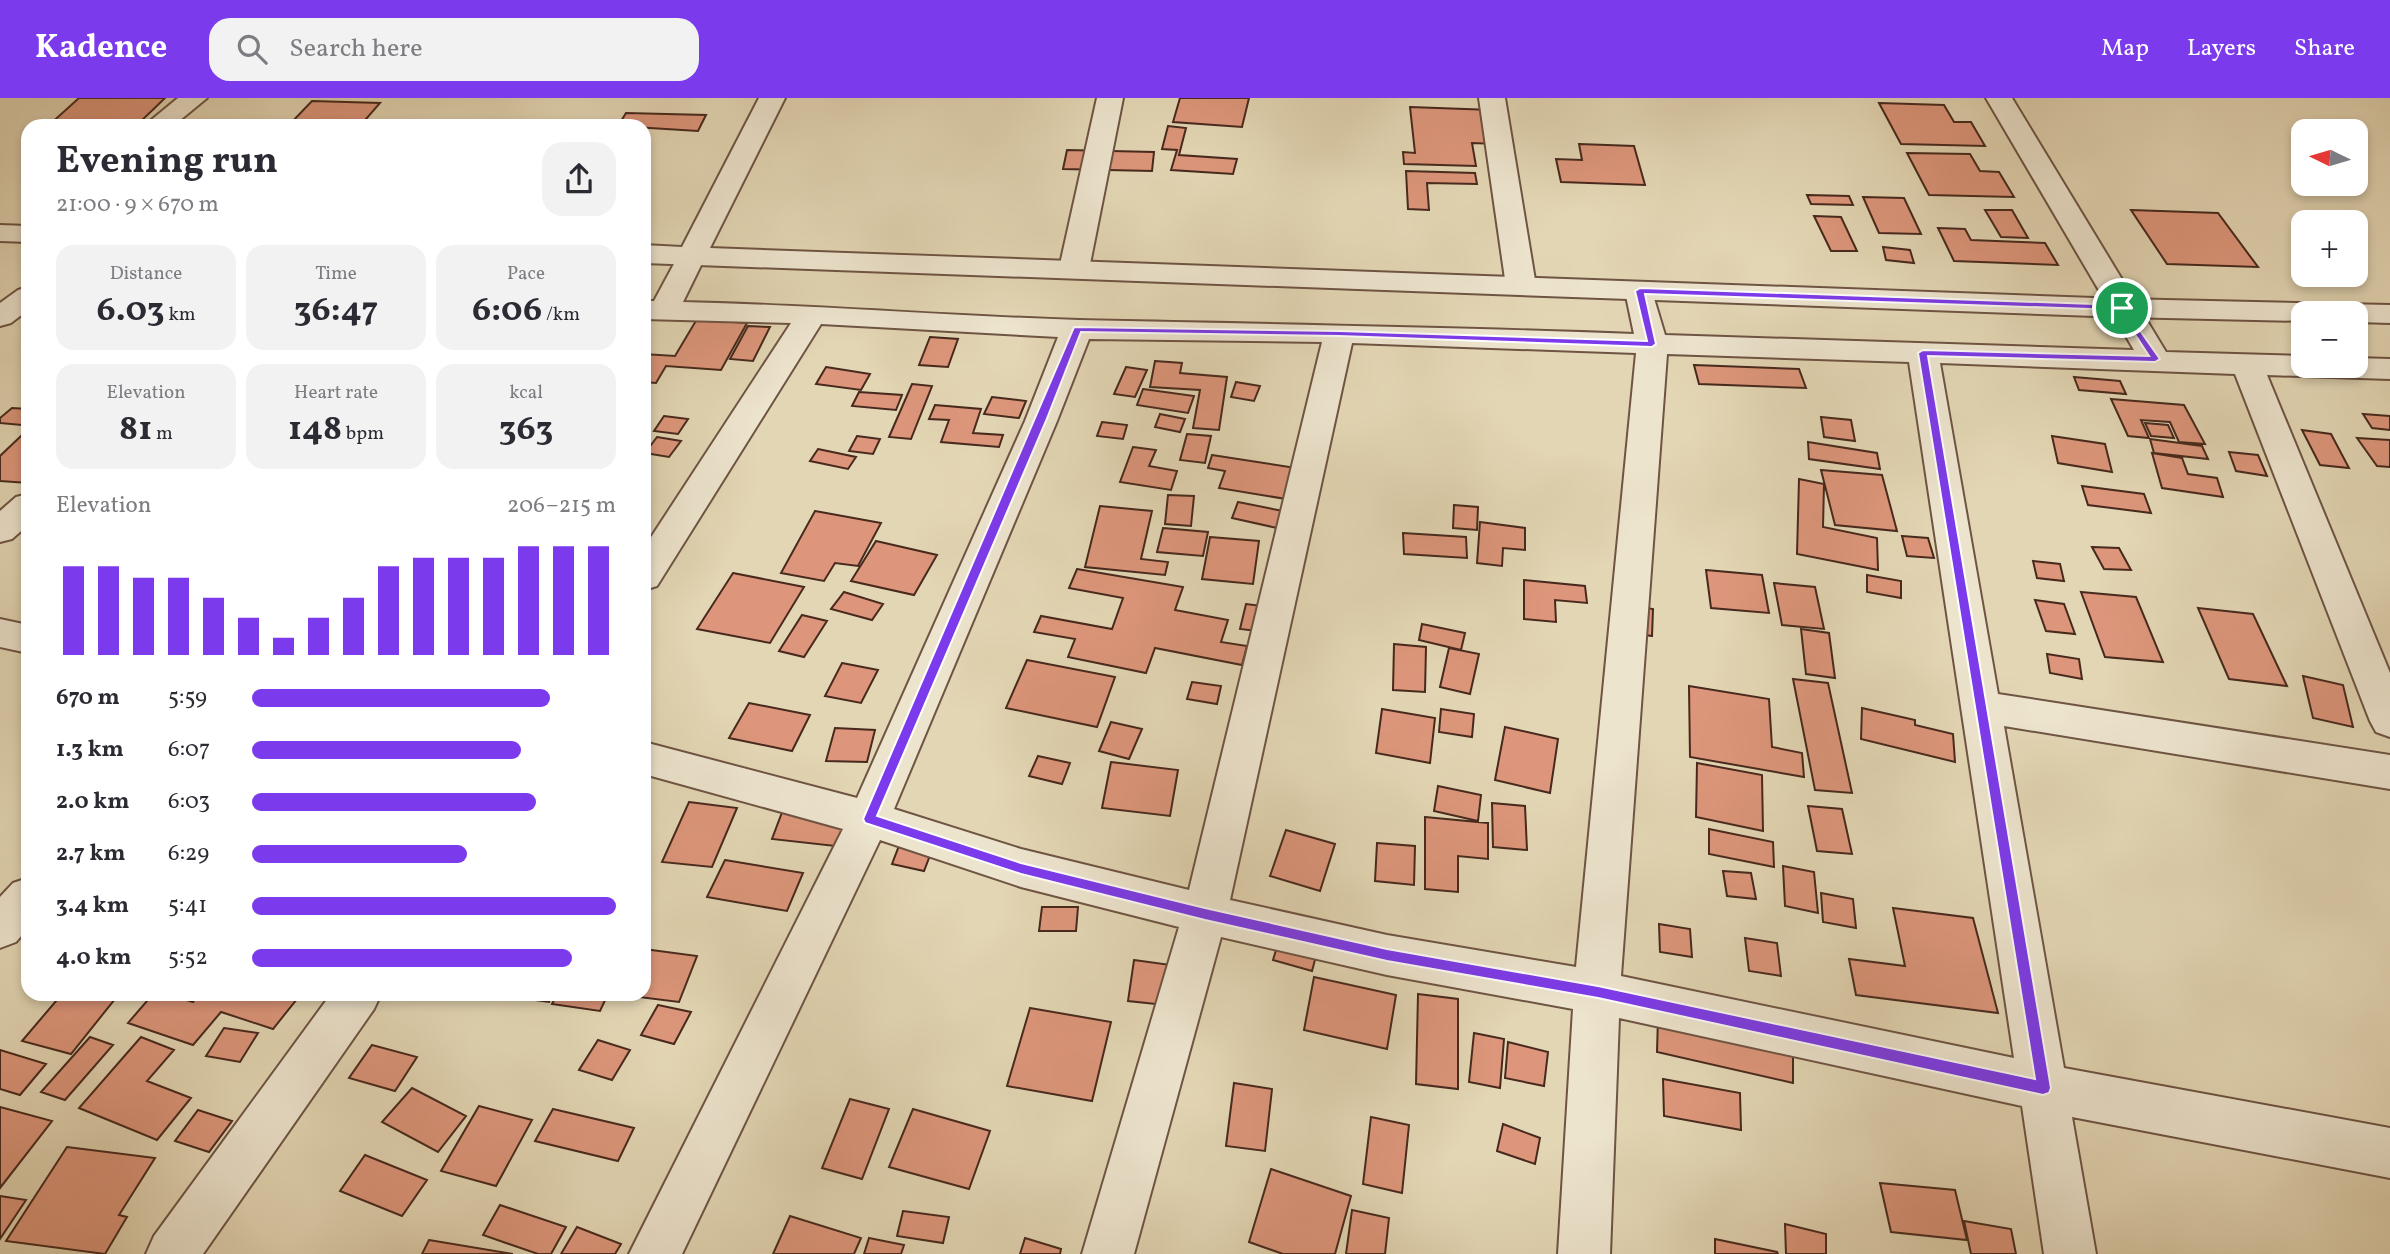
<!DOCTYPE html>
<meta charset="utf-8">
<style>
:root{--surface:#fff;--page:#f2f2f3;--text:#2b2b33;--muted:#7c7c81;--accent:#7c3aed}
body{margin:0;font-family:Vollkorn,serif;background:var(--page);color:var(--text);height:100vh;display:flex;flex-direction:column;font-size:26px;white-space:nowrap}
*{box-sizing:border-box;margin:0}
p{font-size:23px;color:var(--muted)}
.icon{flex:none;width:38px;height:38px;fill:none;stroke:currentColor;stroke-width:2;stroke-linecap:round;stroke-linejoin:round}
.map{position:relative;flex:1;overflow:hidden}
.details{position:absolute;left:21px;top:21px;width:630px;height:882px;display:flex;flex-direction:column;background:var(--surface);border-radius:21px;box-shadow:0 4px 10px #0003}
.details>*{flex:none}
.needle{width:46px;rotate:275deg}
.buttons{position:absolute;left:2291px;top:21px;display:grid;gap:14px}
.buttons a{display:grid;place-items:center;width:77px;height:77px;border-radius:14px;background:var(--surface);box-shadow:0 4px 10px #0003;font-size:35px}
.pin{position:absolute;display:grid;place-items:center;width:60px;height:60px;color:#fff;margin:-30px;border:4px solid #fff;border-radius:50%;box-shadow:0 2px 7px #0007}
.round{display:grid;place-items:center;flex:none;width:74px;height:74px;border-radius:21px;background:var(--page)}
.overview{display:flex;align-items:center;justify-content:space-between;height:119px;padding:0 35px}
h1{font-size:38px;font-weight:700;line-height:52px}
.figures{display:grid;grid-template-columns:repeat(3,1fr);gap:10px;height:119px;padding:7px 35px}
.figures div{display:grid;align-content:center;border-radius:18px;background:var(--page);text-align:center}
.figures b{font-size:35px;font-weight:700}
.figures small{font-size:19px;font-weight:400}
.figures p{font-size:19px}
.chart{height:196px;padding:14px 35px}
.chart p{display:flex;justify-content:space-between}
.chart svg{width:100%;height:126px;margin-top:7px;stroke:var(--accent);stroke-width:6}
ul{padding:0 35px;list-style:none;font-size:23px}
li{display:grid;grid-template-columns:112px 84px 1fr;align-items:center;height:52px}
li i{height:18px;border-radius:9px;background:var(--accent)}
header{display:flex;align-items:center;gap:42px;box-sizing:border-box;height:98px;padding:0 35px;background:var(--accent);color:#fff}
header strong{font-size:33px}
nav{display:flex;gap:38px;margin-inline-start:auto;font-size:24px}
.search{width:490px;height:63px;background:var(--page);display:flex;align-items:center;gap:18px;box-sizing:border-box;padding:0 24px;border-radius:21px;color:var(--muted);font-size:26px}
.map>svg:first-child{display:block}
</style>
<header>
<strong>Kadence</strong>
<div class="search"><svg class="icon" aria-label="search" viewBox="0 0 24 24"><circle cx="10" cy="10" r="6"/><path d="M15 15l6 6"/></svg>Search here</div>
<nav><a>Map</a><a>Layers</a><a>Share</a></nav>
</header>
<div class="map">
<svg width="2390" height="1156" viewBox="0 0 2390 1156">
<rect width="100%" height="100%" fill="#e3d6b4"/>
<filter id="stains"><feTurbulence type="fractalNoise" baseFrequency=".00286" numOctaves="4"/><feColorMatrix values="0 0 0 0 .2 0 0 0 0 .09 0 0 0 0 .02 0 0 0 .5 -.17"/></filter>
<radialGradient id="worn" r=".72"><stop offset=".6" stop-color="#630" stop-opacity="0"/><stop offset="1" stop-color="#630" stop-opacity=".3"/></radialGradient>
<path fill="#dd967b" stroke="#47291d" stroke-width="2" d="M 79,0 L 165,0 L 136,28 L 48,28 Z
M 1180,0 L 1249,0 L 1242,29 L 1173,24 Z
M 312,3 L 380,5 L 360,28 L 288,28 Z
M 1879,5 L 1944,7 L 1954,24 L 1971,24 L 1985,48 L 1901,46 Z
M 1410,9 L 1492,12 L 1497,46 L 1472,45 L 1476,68 L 1404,66 L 1403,54 L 1415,55 Z
M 626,15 L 706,17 L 698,33 L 618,28 Z
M 1168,28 L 1186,30 L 1179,57 L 1237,61 L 1233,76 L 1171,72 L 1177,52 L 1162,51 Z
M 1579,46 L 1634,48 L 1645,87 L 1561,84 L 1556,61 L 1582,62 Z
M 1067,52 L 1154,54 L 1152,73 L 1063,71 Z
M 1907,55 L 1970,56 L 1980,73 L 1999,74 L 2014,99 L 1929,97 Z
M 1406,73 L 1475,75 L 1477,86 L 1427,85 L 1429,112 L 1408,111 Z
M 1807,97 L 1849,98 L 1853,107 L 1811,106 Z
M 1863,99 L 1904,100 L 1921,136 L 1879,135 Z
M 1985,112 L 2012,112 L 2028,140 L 2001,139 Z
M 2131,112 L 2218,115 L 2258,169 L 2167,166 Z
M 1814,118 L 1841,119 L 1857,153 L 1831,153 Z
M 1938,130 L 1965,131 L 1971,142 L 2045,145 L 2058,167 L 1954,163 Z
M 1883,149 L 1910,152 L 1914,165 L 1886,162 Z
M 697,221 L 747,225 L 721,272 L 666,268 L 656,285 L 644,284 L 644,256 L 675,258 Z
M 748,228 L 770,229 L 753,263 L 730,261 Z
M 930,239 L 958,241 L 948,269 L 919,267 Z
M 1155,263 L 1182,265 L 1180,275 L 1227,279 L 1219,332 L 1193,330 L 1200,292 L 1150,289 Z
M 1694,267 L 1799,271 L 1806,290 L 1699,286 Z
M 826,269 L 870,276 L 861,292 L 816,286 Z
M 1126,269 L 1147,272 L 1135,299 L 1114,296 Z
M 2074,279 L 2120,283 L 2126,296 L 2079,292 Z
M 1236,284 L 1260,288 L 1254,303 L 1231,299 Z
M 912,286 L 932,288 L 911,341 L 889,339 Z
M 1143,291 L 1194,298 L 1188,315 L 1137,307 Z
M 859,294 L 902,297 L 896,312 L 852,308 Z
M 992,299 L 1026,303 L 1019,320 L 984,316 Z
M 2111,301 L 2184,307 L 2205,346 L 2179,344 L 2170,324 L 2141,322 L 2149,340 L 2128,338 Z
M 935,307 L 981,311 L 973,335 L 1003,337 L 999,349 L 941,344 L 949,322 L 929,321 Z
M 12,310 L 28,311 L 28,322 L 22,327 L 0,325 L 0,320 Z
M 1160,316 L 1185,321 L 1180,334 L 1155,329 Z
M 2363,316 L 2390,318 L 2390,332 L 2372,330 Z
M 664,318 L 688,321 L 678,336 L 654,333 Z
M 1821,319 L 1851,322 L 1855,343 L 1824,339 Z
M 1102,324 L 1127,327 L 1123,341 L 1097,338 Z
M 2145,325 L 2168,327 L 2174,340 L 2151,338 Z
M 2302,332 L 2331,336 L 2349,370 L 2320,367 Z
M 1187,336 L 1211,338 L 1205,365 L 1180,362 Z
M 22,337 L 28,338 L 28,385 L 0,383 L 0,358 Z
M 857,338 L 880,341 L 873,356 L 849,353 Z
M 2052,338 L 2105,346 L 2112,374 L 2058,365 Z
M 657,339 L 681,343 L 669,359 L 645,355 Z
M 2357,340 L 2390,342 L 2390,369 L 2377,368 Z
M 2150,341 L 2202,348 L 2208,361 L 2154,355 Z
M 1808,344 L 1877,355 L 1880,371 L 1809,361 Z
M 1133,349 L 1156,352 L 1149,368 L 1177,373 L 1171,392 L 1120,384 Z
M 818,351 L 856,359 L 848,371 L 810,363 Z
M 2229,354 L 2258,357 L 2267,378 L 2236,373 Z
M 2152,355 L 2182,360 L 2188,376 L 2217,380 L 2223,399 L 2162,390 Z
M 1212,357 L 1296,370 L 1286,401 L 1219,390 L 1225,373 L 1208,370 Z
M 1821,372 L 1882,377 L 1897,433 L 1835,427 Z
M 1799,381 L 1824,386 L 1823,429 L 1877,440 L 1878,472 L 1797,456 Z
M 2082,388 L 2144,396 L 2151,415 L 2088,407 Z
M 1168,397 L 1194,398 L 1191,428 L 1165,426 Z
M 1238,404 L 1283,413 L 1277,430 L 1232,420 Z
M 1454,407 L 1478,409 L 1477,432 L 1453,430 Z
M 1100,408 L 1152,413 L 1141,461 L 1168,464 L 1165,477 L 1085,469 Z
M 815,413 L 881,425 L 858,468 L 835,465 L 824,483 L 781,475 Z
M 1480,424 L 1525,430 L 1525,452 L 1503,450 L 1502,468 L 1477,465 Z
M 1163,430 L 1208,434 L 1203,458 L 1157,454 Z
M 1403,435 L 1466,439 L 1467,460 L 1404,456 Z
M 1902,438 L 1928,440 L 1934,460 L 1907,458 Z
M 1210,439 L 1259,443 L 1253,486 L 1202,481 Z
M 876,443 L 937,457 L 914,497 L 851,483 Z
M 2092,449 L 2119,450 L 2131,472 L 2104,471 Z
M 2033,463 L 2060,466 L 2064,483 L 2037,480 Z
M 1077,471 L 1183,489 L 1175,512 L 1228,522 L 1221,544 L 1247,548 L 1242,567 L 1155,550 L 1146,575 L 1068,559 L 1075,541 L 1034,534 L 1041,518 L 1112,531 L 1123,500 L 1069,490 Z
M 1706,472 L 1762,477 L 1769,515 L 1711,510 Z
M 733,475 L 804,489 L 770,545 L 697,531 Z
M 1867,477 L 1901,483 L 1901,500 L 1867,494 Z
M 1524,482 L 1585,488 L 1587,505 L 1555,502 L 1556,524 L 1524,521 Z
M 1774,485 L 1815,489 L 1824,531 L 1782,527 Z
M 844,494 L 883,506 L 872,522 L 831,511 Z
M 2081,494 L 2136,499 L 2163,564 L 2105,559 Z
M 2035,502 L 2064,506 L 2075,536 L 2046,533 Z
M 1246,506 L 1270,509 L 1265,534 L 1240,531 Z
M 1629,507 L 1653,511 L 1652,538 L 1627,534 Z
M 2198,510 L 2253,516 L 2287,588 L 2229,581 Z
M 802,517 L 827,523 L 804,559 L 779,553 Z
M 1422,526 L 1465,535 L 1461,552 L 1419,542 Z
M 1801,531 L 1829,535 L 1835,580 L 1806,576 Z
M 1394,546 L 1426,549 L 1425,594 L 1393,592 Z
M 1449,550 L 1479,556 L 1470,596 L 1440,589 Z
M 2047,556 L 2079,561 L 2082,581 L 2050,575 Z
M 1027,562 L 1115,579 L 1097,629 L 1006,610 Z
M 842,565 L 878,572 L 861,605 L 825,598 Z
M 2303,578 L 2343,587 L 2353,629 L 2313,620 Z
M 1793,581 L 1828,585 L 1852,695 L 1815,692 Z
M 1192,584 L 1221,588 L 1217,606 L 1187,601 Z
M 1689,588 L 1769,601 L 1772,649 L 1802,655 L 1804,679 L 1690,659 Z
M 749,605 L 810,617 L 792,653 L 729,640 Z
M 1862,610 L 1915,622 L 1915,627 L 1953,636 L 1955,664 L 1861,641 Z
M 1382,611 L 1435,620 L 1430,665 L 1376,655 Z
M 1441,611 L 1474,616 L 1472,639 L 1439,634 Z
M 1111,624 L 1142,631 L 1129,661 L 1099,653 Z
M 1505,629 L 1558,641 L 1550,695 L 1495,682 Z
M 835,630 L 875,632 L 867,664 L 826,663 Z
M 1038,658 L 1070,665 L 1062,686 L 1029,678 Z
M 1111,664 L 1178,672 L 1170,718 L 1102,710 Z
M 1697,665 L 1762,677 L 1763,733 L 1696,719 Z
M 1438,688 L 1481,697 L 1478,723 L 1434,713 Z
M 689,704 L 737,710 L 712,769 L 662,764 Z
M 1492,705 L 1525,708 L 1527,752 L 1493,749 Z
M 1808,708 L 1842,711 L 1852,756 L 1817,753 Z
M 784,709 L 855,717 L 844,749 L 772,741 Z
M 1425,719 L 1488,725 L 1488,761 L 1458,758 L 1458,794 L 1425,791 Z
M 1709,731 L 1773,744 L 1774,769 L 1709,756 Z
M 1286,732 L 1335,746 L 1320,793 L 1270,778 Z
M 902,740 L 934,747 L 924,773 L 892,766 Z
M 1377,745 L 1415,748 L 1414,787 L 1375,783 Z
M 725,762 L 803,775 L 787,813 L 707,799 Z
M 1783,768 L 1814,774 L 1818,815 L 1785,808 Z
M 1723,773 L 1751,775 L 1756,801 L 1727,798 Z
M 1821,795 L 1853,801 L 1856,830 L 1823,824 Z
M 1042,809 L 1078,809 L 1076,833 L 1039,833 Z
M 1893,810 L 1973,820 L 1998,915 L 1856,897 L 1849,861 L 1905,868 Z
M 1659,826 L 1690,831 L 1692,859 L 1660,854 Z
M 1282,832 L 1320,843 L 1312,873 L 1273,862 Z
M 1745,840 L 1777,845 L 1781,878 L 1749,873 Z
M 644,851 L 697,858 L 679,904 L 615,896 L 644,896 Z
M 1134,862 L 1171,867 L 1165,907 L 1128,903 Z
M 1314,879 L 1396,897 L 1387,951 L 1304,932 Z
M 62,896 L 119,896 L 71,956 L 22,943 Z
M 153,896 L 168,896 L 193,904 L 199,896 L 301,896 L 273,931 L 221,914 L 193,947 L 128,925 Z
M 491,896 L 553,896 L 549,904 Z
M 557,896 L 608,896 L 600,913 L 552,906 Z
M 1418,896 L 1458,901 L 1458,991 L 1416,986 Z
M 658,907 L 691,914 L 674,946 L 641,937 Z
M 1030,910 L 1111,924 L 1092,1003 L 1007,988 Z
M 1658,920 L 1793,949 L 1793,985 L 1657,954 Z
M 224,930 L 258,935 L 240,964 L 206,958 Z
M 1474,935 L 1504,941 L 1500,990 L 1469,984 Z
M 90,939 L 113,947 L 65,1002 L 41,994 Z
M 141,939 L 174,952 L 147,983 L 191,1000 L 157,1042 L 79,1010 Z
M 598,942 L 630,952 L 612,982 L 579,972 Z
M 1508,944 L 1548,954 L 1544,988 L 1505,980 Z
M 372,947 L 417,959 L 395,993 L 349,980 Z
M 0,952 L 46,966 L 20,997 L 0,991 Z
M 1663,981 L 1740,995 L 1741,1032 L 1664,1018 Z
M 1234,985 L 1272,991 L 1265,1053 L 1226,1048 Z
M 412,990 L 466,1018 L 438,1054 L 382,1024 Z
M 850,1001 L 889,1011 L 862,1081 L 822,1070 Z
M 479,1008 L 532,1022 L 496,1088 L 441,1073 Z
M 0,1009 L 52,1023 L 0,1090 Z
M 553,1011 L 634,1030 L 618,1063 L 535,1043 Z
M 913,1011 L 990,1033 L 969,1091 L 889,1069 Z
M 198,1012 L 232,1023 L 209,1054 L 175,1043 Z
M 1371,1019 L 1409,1027 L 1402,1095 L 1363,1086 Z
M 1503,1026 L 1540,1040 L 1535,1066 L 1497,1053 Z
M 67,1049 L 155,1060 L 119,1117 L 127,1119 L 105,1156 L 6,1143 Z
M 365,1057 L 427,1082 L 402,1118 L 340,1093 Z
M 1271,1071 L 1351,1098 L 1335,1156 L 1283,1156 L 1249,1144 Z
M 1880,1085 L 1955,1092 L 1967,1142 L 1891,1134 Z
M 0,1098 L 26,1102 L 0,1141 Z
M 500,1107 L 566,1129 L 551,1156 L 538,1156 L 483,1137 Z
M 1352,1112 L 1389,1120 L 1385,1156 L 1346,1156 Z
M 903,1113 L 949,1119 L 943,1145 L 897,1138 Z
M 790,1118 L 861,1140 L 854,1156 L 773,1156 Z
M 1964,1123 L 2011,1131 L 2016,1156 L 1971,1156 Z
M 1785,1126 L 1826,1136 L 1826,1156 L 1786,1156 Z
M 577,1129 L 621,1146 L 615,1156 L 561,1156 Z
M 869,1140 L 904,1147 L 901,1156 L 864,1156 Z
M 1025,1140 L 1061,1151 L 1060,1156 L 1020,1156 Z
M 1715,1141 L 1777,1154 L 1778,1156 L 1715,1156 Z
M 429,1142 L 513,1156 L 422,1156 Z"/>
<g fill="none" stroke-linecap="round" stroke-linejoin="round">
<g stroke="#6e5443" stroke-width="4">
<path id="minor" d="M 178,0 L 207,0 L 173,28 L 144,28 Z
M 1097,0 L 1123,0 L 1089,171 L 1084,177 L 1074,180 L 1064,177 L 1059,171 Z
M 1479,0 L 1505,0 L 1536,188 L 1531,194 L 1521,197 L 1511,194 L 1506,188 Z
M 1986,0 L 2012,0 L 2166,254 L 2303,258 L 2303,268 L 2356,268 L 2356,260 L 2390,261 L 2390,281 L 2267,277 L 2390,575 L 2390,639 L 2376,634 L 2370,623 L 2235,276 L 1940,265 L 1998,596 L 2390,657 L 2390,691 L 2004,628 L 2064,970 L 2390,1030 L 2390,1080 L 2072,1019 L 2096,1156 L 2044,1156 L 2022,1008 L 1619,920 L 1610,1156 L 1558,1156 L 1573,911 L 1387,877 L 1221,839 L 1134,1156 L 1082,1156 L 1179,829 L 1021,789 L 880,742 L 682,1156 L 629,1156 L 843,731 L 644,676 L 644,644 L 857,700 L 1025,323 L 1058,239 L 821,226 L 657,488 L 644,492 L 644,450 L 791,225 L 644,221 L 644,203 L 654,203 L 682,151 L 692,148 L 702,151 L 706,157 L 683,204 C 816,207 947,218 1079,222 C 1264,226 1449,229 1634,236 L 1625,193 L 1630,187 L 1640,184 L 1650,187 L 1665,237 L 2134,252 ZM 1089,241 L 1322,244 L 1189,792 L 1021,751 L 894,711 L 1057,323 ZM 1352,245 L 1636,255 L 1576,869 L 1387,837 L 1230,802 ZM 1667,256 L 1909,264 L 2014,960 L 1621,878 Z
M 28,189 L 28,212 L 11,225 L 0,228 L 0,205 L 18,192 Z
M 28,396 L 28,427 L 12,441 L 0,444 L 0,413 L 16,399 Z
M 0,521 L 28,527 L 28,555 L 0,549 Z
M 28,780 L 28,830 L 16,844 L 0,850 L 0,799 L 13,785 Z
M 331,896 L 381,896 L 374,911 L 203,1156 L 146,1156 L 154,1138 Z"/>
</g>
<g stroke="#6e5443" stroke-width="4">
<path id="tertiary" d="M 759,0 L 785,0 L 710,150 L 2122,201 L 2390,207 L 2390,225 L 2356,224 L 2356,215 L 2303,215 L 2303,223 L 2122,219 L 644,165 L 644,147 L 682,149 Z
M 0,127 L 28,128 L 28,144 L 0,143 Z"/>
</g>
<use href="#minor" fill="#ede4ce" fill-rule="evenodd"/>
<use href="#tertiary" fill="#ede4ce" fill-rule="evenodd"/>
</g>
<path fill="#7c3aed" stroke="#fff" stroke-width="2" fill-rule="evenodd" d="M 1640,190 L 2122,207 L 2160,261 L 2155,264 L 1928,258 L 2051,990 L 2049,995 L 2043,997 L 1598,900 L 1387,863 L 1205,822 L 1021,776 L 865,725 L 863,721 L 1074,229 L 1339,233 L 1647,243 L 1635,193 ZM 1645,196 L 2119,212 L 2149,258 L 1923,252 L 1918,255 L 2035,981 L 1598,888 L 1387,851 L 1205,810 L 1021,765 L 877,718 L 1046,323 L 1081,234 L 1339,238 L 1652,249 L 1656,246 Z"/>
<rect width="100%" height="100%" filter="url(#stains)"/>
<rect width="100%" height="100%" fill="url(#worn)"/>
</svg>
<div class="buttons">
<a><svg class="needle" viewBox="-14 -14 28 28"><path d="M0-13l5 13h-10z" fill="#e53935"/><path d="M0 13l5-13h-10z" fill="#7c7c81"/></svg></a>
<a>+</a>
<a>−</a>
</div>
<div class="pin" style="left:2122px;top:210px;background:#1e9e55"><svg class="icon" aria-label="arrive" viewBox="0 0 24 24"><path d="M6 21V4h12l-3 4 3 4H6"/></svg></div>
<section class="details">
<div class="overview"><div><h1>Evening run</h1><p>21:00 · 9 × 670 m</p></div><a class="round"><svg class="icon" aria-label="share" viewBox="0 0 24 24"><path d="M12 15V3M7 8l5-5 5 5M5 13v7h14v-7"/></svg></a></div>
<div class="figures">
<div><p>Distance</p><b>6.03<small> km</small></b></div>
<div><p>Time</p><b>36:47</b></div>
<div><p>Pace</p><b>6:06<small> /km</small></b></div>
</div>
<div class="figures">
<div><p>Elevation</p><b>81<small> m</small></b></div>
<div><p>Heart rate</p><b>148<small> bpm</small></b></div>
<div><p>kcal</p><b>363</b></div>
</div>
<div class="chart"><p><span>Elevation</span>206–215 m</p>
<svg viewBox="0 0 160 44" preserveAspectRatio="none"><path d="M5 44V13M15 44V13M25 44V17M35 44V17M45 44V24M55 44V31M65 44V38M75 44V31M85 44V24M95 44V13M105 44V10M115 44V10M125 44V10M135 44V6M145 44V6M155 44V6"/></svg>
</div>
<ul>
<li><b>670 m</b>5:59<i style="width:82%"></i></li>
<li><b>1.3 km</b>6:07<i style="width:74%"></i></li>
<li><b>2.0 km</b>6:03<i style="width:78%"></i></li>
<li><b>2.7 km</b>6:29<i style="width:59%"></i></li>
<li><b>3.4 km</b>5:41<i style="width:100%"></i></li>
<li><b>4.0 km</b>5:52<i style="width:88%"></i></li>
</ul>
</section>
</div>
